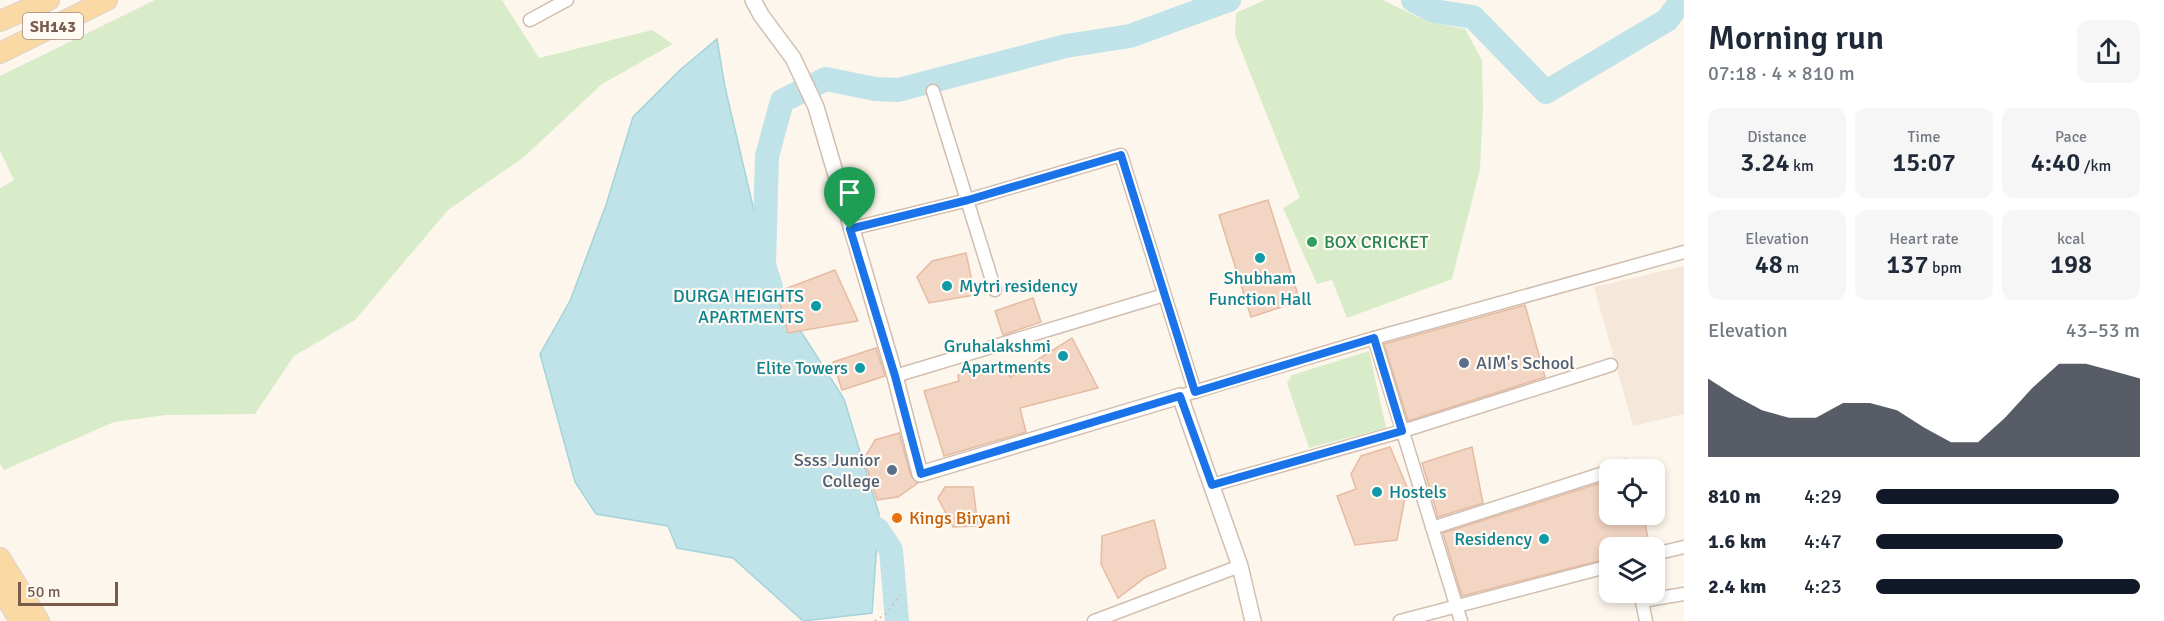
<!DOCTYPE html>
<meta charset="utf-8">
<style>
:root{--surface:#fff;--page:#f6f6f7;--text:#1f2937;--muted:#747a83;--accent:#111827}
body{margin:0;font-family:Signika,sans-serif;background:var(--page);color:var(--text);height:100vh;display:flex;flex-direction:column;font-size:22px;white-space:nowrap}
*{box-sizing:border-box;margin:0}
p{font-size:20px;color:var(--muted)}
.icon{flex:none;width:33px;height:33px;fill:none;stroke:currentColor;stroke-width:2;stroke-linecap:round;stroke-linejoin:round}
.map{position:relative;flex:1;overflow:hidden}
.panel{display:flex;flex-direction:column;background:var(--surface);width:480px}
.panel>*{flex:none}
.buttons{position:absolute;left:1599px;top:459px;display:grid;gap:12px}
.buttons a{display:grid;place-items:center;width:66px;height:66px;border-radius:12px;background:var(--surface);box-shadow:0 3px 9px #0003;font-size:30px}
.scale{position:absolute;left:18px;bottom:15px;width:100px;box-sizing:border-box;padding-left:6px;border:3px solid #7a5c4d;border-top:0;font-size:16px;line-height:21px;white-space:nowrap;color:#7a5c4d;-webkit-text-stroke:4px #fffaf3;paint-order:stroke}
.pin{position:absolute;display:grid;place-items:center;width:51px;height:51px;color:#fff;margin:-62px -26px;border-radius:50% 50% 50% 0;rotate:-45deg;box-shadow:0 0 6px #0007}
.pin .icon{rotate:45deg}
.round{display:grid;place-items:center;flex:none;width:63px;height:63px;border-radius:12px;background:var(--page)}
.headline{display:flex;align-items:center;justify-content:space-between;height:102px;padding:0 24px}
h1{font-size:33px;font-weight:600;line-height:45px}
.metrics{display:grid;grid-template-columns:repeat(3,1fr);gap:9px;height:102px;padding:6px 24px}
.metrics div{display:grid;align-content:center;border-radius:12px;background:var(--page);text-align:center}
.metrics b{font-size:26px;font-weight:600}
.metrics small{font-size:16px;font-weight:400}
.metrics p{font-size:16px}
.chart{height:168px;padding:12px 24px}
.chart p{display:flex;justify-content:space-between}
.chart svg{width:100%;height:108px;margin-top:6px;fill:var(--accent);opacity:.7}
ul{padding:0 24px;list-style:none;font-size:20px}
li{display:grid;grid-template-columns:96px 72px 1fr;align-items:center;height:45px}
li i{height:15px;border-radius:8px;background:var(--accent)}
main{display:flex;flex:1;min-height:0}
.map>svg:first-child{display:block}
</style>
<main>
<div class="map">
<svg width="1684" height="621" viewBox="0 0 1684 621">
<rect width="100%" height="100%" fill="#fdf6ec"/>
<path fill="#f5e8da" d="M 1684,266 L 1684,414 L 1633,426 L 1594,287 Z"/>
<path fill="#d8ecc9" d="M 155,0 L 502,0 L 539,58 L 652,30 L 673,44 L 602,84 L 524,157 L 448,210 L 355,320 L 294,356 L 255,414 L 166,415 L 114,422 L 4,470 L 0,464 L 0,188 L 14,180 L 0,151 L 0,76 Z
M 1265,0 L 1383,0 L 1428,22 L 1465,29 L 1482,60 L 1483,108 L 1480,169 L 1452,279 L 1347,318 L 1332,280 L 1317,284 L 1283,208 L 1300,198 L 1235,35 L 1236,13 Z
M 1369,351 L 1386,428 L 1309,448 L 1287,383 L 1292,375 Z"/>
<path fill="#bfe3e8" stroke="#a5d3da" stroke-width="1.5" d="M 717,39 L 725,87 L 766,262 L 800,330 L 844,399 L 879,514 L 872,613 L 803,621 L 733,558 L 677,548 L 668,526 L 596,514 L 575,482 L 540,354 L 570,301 L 606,205 L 633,117 L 680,70 Z"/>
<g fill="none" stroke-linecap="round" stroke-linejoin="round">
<path stroke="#bfe3e8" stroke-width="24" d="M 1413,0 L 1433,11 L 1473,17 L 1546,92 L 1667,20 L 1682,0
M 771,287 L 764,265 L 767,156 L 782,101 L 826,79 L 875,89 L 898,90 L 1066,46 L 1130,36 L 1229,0
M 852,513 L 878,530 L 891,550 L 897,621"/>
</g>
<path fill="#f3d5c3" stroke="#e6bba3" stroke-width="1.5" d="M 1268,200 L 1300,301 L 1251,317 L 1219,215 Z
M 966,253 L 975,295 L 929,303 L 917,277 L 932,261 Z
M 835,270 L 858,321 L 788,333 L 777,292 Z
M 1033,298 L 1041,322 L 1003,335 L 995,311 Z
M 1525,305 L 1545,377 L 1408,421 L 1384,344 Z
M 1072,338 L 1098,388 L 1020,408 L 1026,432 L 944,456 L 924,391 L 959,381 L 958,375 L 1006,362 L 1010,377 Z
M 876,348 L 885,376 L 842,390 L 833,362 Z
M 899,433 L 911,476 L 918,483 L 898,497 L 877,500 L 864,459 L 875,440 Z
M 1390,447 L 1407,487 L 1397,540 L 1355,545 L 1337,496 L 1356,489 L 1351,474 L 1361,456 Z
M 1472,447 L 1483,503 L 1438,517 L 1422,463 Z
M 1610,480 L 1610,514 L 1643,514 L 1650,547 L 1610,548 L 1610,558 L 1462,596 L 1443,533 Z
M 945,487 L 973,487 L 978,526 L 953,527 L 938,498 Z
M 1154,520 L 1166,568 L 1146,577 L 1118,598 L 1101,564 L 1102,536 Z"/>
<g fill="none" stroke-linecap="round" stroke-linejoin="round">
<g stroke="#d1beb0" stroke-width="15">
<path id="minor" d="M 530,20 L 567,0
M 933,91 L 995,290
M 850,229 L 968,200 L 1121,155 L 1195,392
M 1374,338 L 1461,621
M 895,376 L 1164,295
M 1187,394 L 1374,338 L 1684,252
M 1614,470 L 1625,466
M 1212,485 L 1403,431 L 1611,365
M 1432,528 L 1610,471
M 1654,554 L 1684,547
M 1640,592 L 1646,621
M 1642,601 L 1684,594
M 1094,621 L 1240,566
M 1400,621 L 1610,566"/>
</g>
<g stroke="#d1beb0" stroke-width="18">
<path id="tertiary" d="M 753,0 L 761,15 L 793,58 L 816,107 L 895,376 L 920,474 L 1180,396 L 1240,566 L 1253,621"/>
</g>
<g stroke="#dad1cd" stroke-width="22">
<path id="primary" d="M 0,21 L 49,0
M 0,53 L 107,0
M 0,558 L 39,621
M 0,588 L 20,621"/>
</g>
<path stroke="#d9b8a5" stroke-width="2" stroke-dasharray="1.5 4.5" stroke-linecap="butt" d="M 875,621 L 887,613 L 900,595"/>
<use href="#minor" stroke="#fff" stroke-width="12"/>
<use href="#tertiary" stroke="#fff" stroke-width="15"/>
<use href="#primary" stroke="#fbd9a5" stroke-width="20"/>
</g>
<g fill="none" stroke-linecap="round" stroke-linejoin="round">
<g stroke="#fff" stroke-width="12">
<path id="route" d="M 1121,155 L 1195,392 L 1374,338 L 1402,431 L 1212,485 L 1180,396 L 921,474 L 895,376 L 850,229 L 968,200 Z"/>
</g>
<use href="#route" stroke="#1a73e8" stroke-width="8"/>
</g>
<circle fill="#2e9e5b" stroke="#fffaf3" stroke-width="2" cx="1312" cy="242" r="6"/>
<g fill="#0f9aa8" stroke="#fffaf3" stroke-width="2">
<circle cx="1260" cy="258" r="6"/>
<circle cx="947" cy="286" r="6"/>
<circle cx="816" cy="306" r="6"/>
<circle cx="1063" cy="356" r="6"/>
<circle cx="860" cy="368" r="6"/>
<circle cx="1377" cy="492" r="6"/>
<circle cx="1544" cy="539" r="6"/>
</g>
<g fill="#5c6f8a" stroke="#fffaf3" stroke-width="2">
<circle cx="1464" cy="363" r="6"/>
<circle cx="892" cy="470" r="6"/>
</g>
<circle fill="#e8710a" stroke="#fffaf3" stroke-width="2" cx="897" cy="518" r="6"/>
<g text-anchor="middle" stroke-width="4.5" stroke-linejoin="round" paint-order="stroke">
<rect fill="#fffaf3" stroke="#a28b7f" stroke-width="1.5" x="23" y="13" width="60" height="26" rx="4.5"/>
<g font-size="16" font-weight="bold" fill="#7a5c4d">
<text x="53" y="32">SH143</text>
</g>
<g font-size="18" fill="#27864d" stroke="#fffaf3" text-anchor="start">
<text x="1324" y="248">BOX CRICKET</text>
</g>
<g font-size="18" fill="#0d838f" stroke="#fffaf3" text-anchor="end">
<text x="1260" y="284" text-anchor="middle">Shubham<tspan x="1260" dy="21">Function Hall</tspan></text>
<text x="959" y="292" text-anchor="start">Mytri residency</text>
<text x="804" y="302">DURGA HEIGHTS<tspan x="804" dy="21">APARTMENTS</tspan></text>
<text x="1051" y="352">Gruhalakshmi<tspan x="1051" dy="21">Apartments</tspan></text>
<text x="848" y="374">Elite Towers</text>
<text x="1389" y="498" text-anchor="start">Hostels</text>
<text x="1532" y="545">Residency</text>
</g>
<g font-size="18" fill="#4e5e75" stroke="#fffaf3" text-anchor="start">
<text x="1476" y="369">AIM's School</text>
<text x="880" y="466" text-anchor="end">Ssss Junior<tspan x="880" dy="21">College</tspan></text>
</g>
<g font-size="18" fill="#c56008" stroke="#fffaf3" text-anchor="start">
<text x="909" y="524">Kings Biryani</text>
</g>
</g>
</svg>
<div class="buttons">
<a><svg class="icon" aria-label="locate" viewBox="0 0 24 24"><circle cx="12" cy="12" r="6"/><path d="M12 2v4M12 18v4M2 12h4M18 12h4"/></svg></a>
<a><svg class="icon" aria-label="layers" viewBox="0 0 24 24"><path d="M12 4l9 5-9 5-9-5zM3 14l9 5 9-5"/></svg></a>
</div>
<div class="scale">50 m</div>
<div class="pin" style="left:850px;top:229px;background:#1e9e55"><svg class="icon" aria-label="arrive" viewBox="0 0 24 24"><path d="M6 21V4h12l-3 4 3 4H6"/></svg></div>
</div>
<section class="panel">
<div class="headline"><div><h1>Morning run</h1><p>07:18 · 4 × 810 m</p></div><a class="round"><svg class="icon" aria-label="share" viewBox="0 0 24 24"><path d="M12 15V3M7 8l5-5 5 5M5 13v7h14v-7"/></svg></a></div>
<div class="metrics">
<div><p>Distance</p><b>3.24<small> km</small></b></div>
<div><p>Time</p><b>15:07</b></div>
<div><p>Pace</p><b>4:40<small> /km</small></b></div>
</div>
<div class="metrics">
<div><p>Elevation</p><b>48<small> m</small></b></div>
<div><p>Heart rate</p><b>137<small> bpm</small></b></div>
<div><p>kcal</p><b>198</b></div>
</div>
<div class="chart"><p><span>Elevation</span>43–53 m</p>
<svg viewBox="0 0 160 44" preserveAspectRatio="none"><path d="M0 44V12L10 19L20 25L30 28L40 28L50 22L60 22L70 25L80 32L90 38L100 38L110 28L120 16L130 6L140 6L150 9L160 12V44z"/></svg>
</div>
<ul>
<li><b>810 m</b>4:29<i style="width:92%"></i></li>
<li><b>1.6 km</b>4:47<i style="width:71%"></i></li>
<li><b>2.4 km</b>4:23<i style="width:100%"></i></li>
</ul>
</section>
</main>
